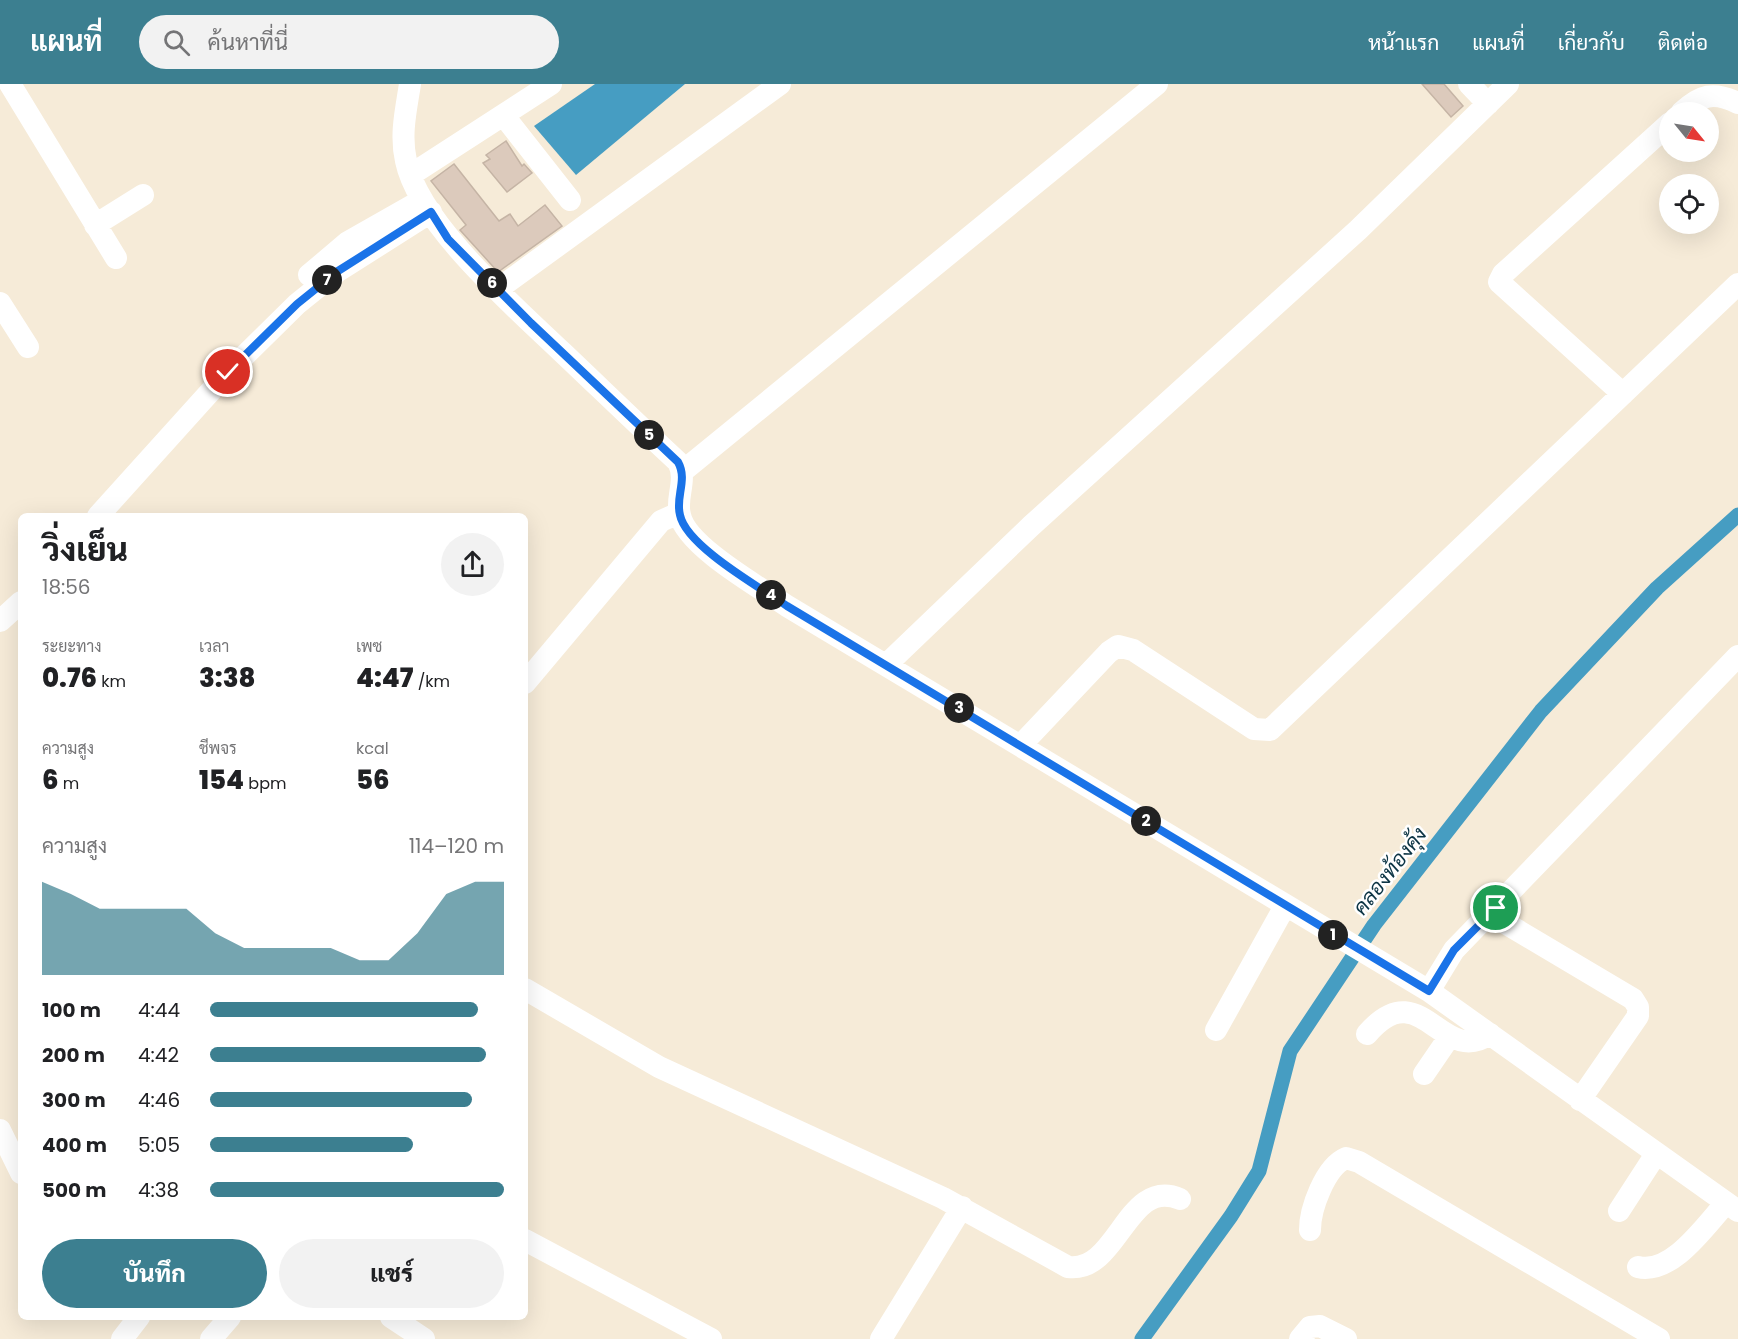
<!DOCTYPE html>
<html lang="th">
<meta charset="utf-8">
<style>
:root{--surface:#fff;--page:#f2f2f2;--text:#202124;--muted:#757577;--accent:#3c7f90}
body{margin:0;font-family:Poppins,Sarabun,sans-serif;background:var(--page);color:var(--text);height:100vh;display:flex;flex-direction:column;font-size:22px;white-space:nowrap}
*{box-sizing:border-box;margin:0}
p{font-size:20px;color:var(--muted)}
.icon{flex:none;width:33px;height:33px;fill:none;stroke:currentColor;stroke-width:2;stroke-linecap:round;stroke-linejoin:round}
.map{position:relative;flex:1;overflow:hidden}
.details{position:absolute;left:18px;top:429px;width:510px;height:807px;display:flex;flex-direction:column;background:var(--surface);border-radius:9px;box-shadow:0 6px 24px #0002}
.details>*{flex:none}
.needle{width:39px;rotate:120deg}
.buttons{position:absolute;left:1659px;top:18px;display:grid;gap:12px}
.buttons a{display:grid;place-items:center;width:60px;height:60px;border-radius:50%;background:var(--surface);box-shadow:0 6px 24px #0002;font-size:30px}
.pin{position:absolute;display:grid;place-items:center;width:51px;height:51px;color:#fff;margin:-26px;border:3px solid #fff;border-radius:50%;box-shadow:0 2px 6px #0007}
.km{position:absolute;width:30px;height:30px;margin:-15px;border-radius:50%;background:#222;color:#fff;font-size:16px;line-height:30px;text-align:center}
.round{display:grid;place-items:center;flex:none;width:63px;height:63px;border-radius:32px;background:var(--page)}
.summary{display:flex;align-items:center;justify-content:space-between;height:102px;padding:0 24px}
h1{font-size:33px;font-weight:800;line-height:45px}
.figures{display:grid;grid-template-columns:repeat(3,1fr);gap:9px;height:102px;padding:6px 24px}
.figures div{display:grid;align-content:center}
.figures b{font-size:26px;font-weight:800}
.figures small{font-size:16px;font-weight:400}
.figures p{font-size:16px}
.chart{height:168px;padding:12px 24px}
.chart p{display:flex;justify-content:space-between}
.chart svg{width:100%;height:108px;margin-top:6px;fill:var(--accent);opacity:.7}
.primary-button{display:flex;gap:12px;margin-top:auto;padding:12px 24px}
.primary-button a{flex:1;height:69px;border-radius:36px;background:var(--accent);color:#fff;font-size:24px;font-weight:800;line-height:69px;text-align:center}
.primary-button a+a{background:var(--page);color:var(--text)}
ul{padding:0 24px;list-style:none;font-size:20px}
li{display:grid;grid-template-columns:96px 72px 1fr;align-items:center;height:45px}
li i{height:15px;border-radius:8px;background:var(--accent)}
header{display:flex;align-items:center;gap:36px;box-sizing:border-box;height:84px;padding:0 30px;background:var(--accent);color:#fff}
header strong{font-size:28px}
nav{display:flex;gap:33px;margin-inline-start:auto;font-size:21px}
.search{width:420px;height:54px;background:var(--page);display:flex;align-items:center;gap:15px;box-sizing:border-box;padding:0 21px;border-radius:33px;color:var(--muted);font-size:22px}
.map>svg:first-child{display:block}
</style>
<header>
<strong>แผนที่</strong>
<div class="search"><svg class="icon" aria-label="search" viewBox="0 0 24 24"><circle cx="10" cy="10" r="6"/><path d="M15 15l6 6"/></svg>ค้นหาที่นี่</div>
<nav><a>หน้าแรก</a><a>แผนที่</a><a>เกี่ยวกับ</a><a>ติดต่อ</a></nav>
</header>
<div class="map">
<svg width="1738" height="1255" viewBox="0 0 1738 1255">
<rect width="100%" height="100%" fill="#f6ebd8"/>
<path fill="#469dc2" d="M 595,0 L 685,0 L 576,91 L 534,42 Z"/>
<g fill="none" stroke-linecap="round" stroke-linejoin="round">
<path stroke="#469dc2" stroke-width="15" d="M 1142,1255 L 1231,1132 L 1259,1087 L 1290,967 L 1374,841 L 1541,627 L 1657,504 L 1738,431"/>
</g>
<path fill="#dccabc" stroke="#c5b4a5" stroke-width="1.5" d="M 1422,0 L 1444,0 L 1463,22 L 1451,33 Z
M 506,57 L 522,82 L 524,80 L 532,89 L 507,108 L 483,79 L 490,75 L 486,71 Z
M 454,80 L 499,137 L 510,130 L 518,142 L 545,121 L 562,142 L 498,188 L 460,146 L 466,141 L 431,97 Z"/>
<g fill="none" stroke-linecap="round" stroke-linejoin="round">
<path stroke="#fff" stroke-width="22" d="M 10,0 L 116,174
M 410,0 C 406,26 400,51 406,77 C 419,140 515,223 562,268 C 601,305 639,342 678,378 C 688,396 675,413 680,431 C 686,462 761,504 787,522 L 1429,907 L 1738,1127
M 1469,0 L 1488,20
M 1682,28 C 1701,11 1713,7 1738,19
M 504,32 L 570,116
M 412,90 L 551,0
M 95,141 L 143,111
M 309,191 L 348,158 L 422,116
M 498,205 L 780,0
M 0,219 L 28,263
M 1623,310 L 1499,198 L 1503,190 L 1670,39
M 683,387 L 1157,0
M 98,432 L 228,288 L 297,220 L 338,187 L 431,128
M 0,537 L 21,518
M 886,581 L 1031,442 L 1358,146 L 1508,0
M 525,599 L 661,437 L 679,429
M 1021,661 L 1109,568 L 1118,562 L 1133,566 L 1254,645 L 1270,646 L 1738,200
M 1490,830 L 1633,915 L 1638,923 L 1638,932 L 1580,1016
M 525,905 L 659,983 L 943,1114 L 1068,1183 C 1118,1190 1127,1092 1180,1115
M 1429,907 L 1454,866 L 1738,572
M 1216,946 L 1285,822
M 1367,950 C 1421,887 1441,984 1490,950
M 1424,990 L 1450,952
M 0,1046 L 21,1089
M 1619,1127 L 1656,1070
M 1310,1146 C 1310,1125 1325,1083 1346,1074 L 1359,1078 L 1659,1255
M 525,1156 L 711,1255
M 1638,1183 C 1672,1191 1705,1142 1726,1119
M 391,1233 L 424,1255
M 122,1255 L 139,1233
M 211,1255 L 230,1233
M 881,1255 L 962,1123
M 1300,1255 L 1310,1243 L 1320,1242 L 1346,1255"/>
</g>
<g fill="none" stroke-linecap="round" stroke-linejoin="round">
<g stroke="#fff" stroke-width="12">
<path id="route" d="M 228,288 L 297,220 L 338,187 L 431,128 L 448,155 L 531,239 L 678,378 C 688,396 675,413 680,431 C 686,462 761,504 787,522 L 1429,907 L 1454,866 L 1496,824"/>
</g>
<use href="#route" stroke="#1a73e8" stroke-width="8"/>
</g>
<g text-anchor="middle" stroke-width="5" stroke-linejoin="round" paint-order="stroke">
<g font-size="21" font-style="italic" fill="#0c3444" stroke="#fff">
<text transform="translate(1390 787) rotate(-52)" y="7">คลองท้องคุ้ง</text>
</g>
</g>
</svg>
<div class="buttons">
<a><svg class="needle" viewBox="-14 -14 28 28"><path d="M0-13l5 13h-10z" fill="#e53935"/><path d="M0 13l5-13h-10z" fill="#757577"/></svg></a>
<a><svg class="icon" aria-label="locate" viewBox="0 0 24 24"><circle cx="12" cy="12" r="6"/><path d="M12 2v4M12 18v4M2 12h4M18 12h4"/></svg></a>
</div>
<div class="pin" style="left:1496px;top:824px;background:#1e9e55"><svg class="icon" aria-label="arrive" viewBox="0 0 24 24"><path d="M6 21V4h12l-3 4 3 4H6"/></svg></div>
<div class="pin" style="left:228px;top:288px;background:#d93025"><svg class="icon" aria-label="check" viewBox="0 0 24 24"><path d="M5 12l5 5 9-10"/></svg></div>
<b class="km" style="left:1333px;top:851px">1</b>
<b class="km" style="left:1146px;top:737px">2</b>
<b class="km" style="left:959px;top:624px">3</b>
<b class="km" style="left:771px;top:511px">4</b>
<b class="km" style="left:649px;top:351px">5</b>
<b class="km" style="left:492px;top:199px">6</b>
<b class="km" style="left:327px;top:196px">7</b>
<section class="details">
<div class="summary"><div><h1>วิ่งเย็น</h1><p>18:56</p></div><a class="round"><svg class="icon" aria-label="share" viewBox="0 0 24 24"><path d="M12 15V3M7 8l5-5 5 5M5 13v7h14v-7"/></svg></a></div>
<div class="figures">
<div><p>ระยะทาง</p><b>0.76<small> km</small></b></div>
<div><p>เวลา</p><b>3:38</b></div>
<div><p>เพซ</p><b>4:47<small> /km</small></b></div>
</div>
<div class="figures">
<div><p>ความสูง</p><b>6<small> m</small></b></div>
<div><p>ชีพจร</p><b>154<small> bpm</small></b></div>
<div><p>kcal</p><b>56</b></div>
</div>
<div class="chart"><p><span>ความสูง</span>114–120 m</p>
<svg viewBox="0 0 160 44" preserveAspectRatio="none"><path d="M0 44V6L10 11L20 17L30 17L40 17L50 17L60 27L70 33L80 33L90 33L100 33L110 38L120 38L130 27L140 11L150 6L160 6V44z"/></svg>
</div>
<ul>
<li><b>100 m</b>4:44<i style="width:91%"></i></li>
<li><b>200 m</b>4:42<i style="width:94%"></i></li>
<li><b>300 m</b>4:46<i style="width:89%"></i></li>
<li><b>400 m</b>5:05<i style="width:69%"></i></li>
<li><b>500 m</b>4:38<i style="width:100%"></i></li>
</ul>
<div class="primary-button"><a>บันทึก</a><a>แชร์</a></div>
</section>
</div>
